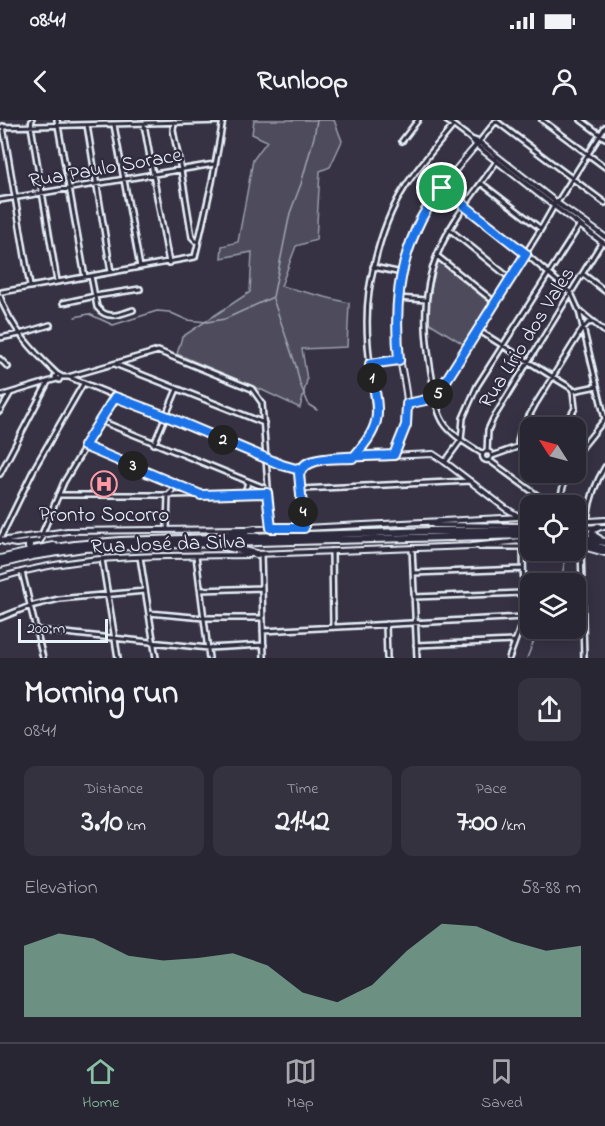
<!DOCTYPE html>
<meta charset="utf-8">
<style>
:root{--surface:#282633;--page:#34323f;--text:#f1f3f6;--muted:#a5a5ac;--line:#44434e;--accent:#8abfa5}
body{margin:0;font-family:"Indie Flower",sans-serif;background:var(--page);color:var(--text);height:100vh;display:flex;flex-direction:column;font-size:22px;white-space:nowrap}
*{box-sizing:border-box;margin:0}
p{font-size:20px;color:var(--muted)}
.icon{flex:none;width:33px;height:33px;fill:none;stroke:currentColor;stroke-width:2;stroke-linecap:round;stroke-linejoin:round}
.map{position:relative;height:538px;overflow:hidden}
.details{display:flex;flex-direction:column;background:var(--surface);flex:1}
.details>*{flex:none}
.needle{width:39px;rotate:306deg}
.buttons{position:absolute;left:520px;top:297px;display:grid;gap:12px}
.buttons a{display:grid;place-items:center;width:66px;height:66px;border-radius:12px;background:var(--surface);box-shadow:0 3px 15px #0003,0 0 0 2px var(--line);font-size:30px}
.scale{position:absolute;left:18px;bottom:15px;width:90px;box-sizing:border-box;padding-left:6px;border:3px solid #e8f1f8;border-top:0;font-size:16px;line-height:21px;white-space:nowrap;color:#e8f1f8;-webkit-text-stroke:4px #2f2a3d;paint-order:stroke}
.pin{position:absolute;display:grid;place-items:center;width:51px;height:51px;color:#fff;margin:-26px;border:3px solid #fff;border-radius:50%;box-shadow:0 2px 6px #0007}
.km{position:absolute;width:30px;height:30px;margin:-15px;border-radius:50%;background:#222;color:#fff;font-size:16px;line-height:30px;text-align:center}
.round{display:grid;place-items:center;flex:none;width:63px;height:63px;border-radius:12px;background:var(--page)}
.headline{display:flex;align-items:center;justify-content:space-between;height:102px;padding:0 24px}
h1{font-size:33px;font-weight:800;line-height:45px}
.metrics{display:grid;grid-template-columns:repeat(3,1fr);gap:9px;height:102px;padding:6px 24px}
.metrics div{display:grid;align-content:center;border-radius:12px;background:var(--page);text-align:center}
.metrics b{font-size:30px;font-weight:800}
.metrics small{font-size:16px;font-weight:400}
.metrics p{font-size:16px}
.chart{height:168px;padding:12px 24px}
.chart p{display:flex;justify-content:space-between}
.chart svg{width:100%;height:108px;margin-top:6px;fill:var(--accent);opacity:.7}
.status{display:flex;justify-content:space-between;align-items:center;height:42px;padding:0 30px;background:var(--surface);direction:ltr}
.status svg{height:16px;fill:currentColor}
header{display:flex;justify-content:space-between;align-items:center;height:78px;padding:0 24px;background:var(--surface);font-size:27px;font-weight:800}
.tab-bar{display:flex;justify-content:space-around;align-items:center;height:84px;border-top:2px solid var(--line);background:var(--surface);font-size:16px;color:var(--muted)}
.tab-bar a{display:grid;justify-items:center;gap:3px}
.tab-bar .on{color:var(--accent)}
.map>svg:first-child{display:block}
</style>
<div class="status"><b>08:41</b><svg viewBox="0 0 49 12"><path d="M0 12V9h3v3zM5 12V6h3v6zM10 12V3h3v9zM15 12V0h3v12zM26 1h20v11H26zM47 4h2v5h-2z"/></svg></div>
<header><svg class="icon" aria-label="back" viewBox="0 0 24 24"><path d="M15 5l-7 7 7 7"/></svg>Runloop<svg class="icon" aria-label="person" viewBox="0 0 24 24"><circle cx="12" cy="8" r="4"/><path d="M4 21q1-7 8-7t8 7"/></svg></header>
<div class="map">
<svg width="605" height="538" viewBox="0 0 605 538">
<rect width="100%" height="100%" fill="#363244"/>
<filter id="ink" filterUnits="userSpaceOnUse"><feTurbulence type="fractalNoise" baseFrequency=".0167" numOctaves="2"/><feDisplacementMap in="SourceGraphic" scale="12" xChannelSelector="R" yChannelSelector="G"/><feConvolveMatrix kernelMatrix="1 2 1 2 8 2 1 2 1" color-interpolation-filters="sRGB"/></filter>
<g filter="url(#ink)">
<path fill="#4d4b5c" stroke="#9a9eaa" stroke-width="1.5" d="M 254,0 L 334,0 L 342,21 L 330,47 L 320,51 L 316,120 L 296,126 L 281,166 L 349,183 L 347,227 L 302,229 L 307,260 L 300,288 L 262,270 L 177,234 L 182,217 L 250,172 L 252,132 L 221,138 L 222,126 L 238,122 L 253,40 L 267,21 L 252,14 Z
M 439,141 L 490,183 L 465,225 L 428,202 L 430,174 L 437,143 Z"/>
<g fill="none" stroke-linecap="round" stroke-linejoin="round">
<path stroke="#a0a4af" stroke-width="1.5" d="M 273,179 L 296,246 L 300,264 L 309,285 L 317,290
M 75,197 L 89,194 L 113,205 L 157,191 L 169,192 L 187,200 L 207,202 L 225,199 L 273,177 L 290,93 L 301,64 L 314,17 L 317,0
M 561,464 L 566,431
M 527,538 L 535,518 L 541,508"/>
<g stroke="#e8f1f8" stroke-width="8">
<path id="street" d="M 32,0 L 31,6 L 57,161
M 57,0 L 85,157
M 446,0 L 470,18 L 476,25
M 542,0 L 605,47
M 581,0 L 605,18
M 496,1 L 605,83
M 174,2 L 173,10 L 181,50 L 192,117 L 198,123
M 144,4 L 169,143
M 87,5 L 111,152
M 114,5 L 140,147
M 3,6 L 30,166
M 0,7 L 223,1
M 471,19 L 479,22 L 496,1
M 402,21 L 418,0
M 481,63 L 541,109
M 442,68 L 526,134 L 571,173 L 579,191 L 605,299 L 576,335
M 0,80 L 214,44
M 449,109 L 511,159
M 437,136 L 496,183
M 373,147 L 402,153
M 583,154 L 605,171
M 91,156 L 97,187 C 107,200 119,195 133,190
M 2,172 L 195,137 L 212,62 L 223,0
M 0,176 C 10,207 34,232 57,254
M 398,178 L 426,180
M 63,183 L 95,176 L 140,169
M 581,192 L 605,212
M 478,210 L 553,257 L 571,268 L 573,271 L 597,266
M 0,218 L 20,214 L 50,205
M 0,239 L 8,247
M 115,244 L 264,303
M 370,244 L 399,240
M 57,254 L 61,256 L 59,260 L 55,257 Z
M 62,257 L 68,257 L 158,231 L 252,269 L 262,283 L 271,408
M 69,257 L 282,345 L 296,349
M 0,276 L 57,259
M 407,284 L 435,278 L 541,109 L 554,86 L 554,83 L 557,83 L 605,7
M 0,291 L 10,274
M 101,301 L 267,369
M 526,301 L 537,308
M 564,308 L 575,288 L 573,271
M 154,324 L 177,269
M 84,326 L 199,374
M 520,326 L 531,334
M482.5 336a4.5 4.5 0 1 1 9 0a4.5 4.5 0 1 1-9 0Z
M 487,332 L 488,310 L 493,299 L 602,122
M 483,334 C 470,326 456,318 446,306 C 437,295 435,278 433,263 C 425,220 420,175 438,133 C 452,99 476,71 497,41
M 492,336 L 520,326 L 518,322 L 520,313 L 535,285 L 583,208 L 588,203 L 594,202
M 353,337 C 362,327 375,313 377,299 C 379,281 372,262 370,244 C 367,221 366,194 369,171 C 375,134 385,98 405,67 C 419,45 437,26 453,6
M 489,340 L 552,386
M 445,342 L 461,320 L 463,298 L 477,266 L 579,106
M 556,352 L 564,358
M 0,354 L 48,262
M 301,369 L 470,361
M 245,373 L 248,362
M 58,375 L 168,375 L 268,373
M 558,386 L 567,352
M 587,401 C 589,381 594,365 605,347
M 167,409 L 168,375 L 172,371 L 175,363
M 42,414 L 64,362 L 115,277
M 0,419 L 35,347 L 83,264
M 581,426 L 584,538
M 480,427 L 523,427
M 412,428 L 417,538
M 332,431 L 333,507
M 261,434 L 264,538
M 196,436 L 209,538
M 140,437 L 156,538
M 102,439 L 118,538
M 22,452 L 43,538
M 413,453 L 523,449
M 201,470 L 262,468
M 414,477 L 523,473
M 149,493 L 204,498 L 263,498
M 0,498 L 30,486 L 59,479 L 145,471
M 386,504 L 387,538
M 36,510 L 208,528 L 264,525
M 263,511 L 524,497
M 416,525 L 515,521
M 509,538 L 524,497 L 523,424 L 526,421"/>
</g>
<g stroke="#e8f1f8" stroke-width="8">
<path id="secondary" d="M 476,25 L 554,86 L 605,124
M 394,335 C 398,326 403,316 406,306 C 412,279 398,243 397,215 C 394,175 404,135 422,99 C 436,71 459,46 479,22 L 557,83 L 605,117
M 298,348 L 301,349 L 299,353 L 296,350 Z
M 301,349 L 309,342 L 321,339 L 433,334 L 445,342 L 505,388 L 520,397
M 299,353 L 304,408
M 576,402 L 605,400
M 430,403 L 434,405 L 531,406
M 576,408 L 605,407
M 253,409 L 304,408 L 520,397 L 531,398
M 0,421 L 67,411 L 246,409
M 4,422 L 16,424 L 40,421 L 42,418 L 42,414
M 576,425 L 605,433
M 256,434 L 471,426 L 531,420
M 0,458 C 80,433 166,436 249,435"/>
</g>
<g stroke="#e8f1f8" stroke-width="10">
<path id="highway" d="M 598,407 L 594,409 L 592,413 L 594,416 L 599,419
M 224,415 L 255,409
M 576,416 L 605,422
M 576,421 L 605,429
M 29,423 L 29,428 L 33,430 L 54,426
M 223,426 L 257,434
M 49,429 L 75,425 L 120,421 L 432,411 L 531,410
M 0,439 L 30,432
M 0,444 L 32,436 L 84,428 L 183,424 L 531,415"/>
</g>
<use href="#street" stroke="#2f2a3d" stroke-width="3"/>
<use href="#secondary" stroke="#2f2a3d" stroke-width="4"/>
<use href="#highway" stroke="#2f2a3d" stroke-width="6"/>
</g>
</g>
<g fill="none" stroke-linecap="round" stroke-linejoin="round" filter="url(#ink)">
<g stroke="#fff" stroke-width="12">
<path id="route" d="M 442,68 C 435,78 427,88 421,99 C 398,145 394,189 399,240 L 370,244 C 372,260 380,286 376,301 C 373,315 362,327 353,338 C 334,339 317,336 301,349 L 298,348 L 296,349 L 282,345 L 166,296 L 115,277 L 84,326 L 201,375 L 267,373 L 271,408 L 304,408 L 299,353 L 301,351 L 301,349 C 303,347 305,344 308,343 C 321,336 376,336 394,335 L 406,305 L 407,284 L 435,278 L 526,134 L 442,68"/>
</g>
<use href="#route" stroke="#1a73e8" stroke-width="8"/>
</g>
<defs>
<g id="hospital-ring" transform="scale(1.35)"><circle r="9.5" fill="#2f2a3d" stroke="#ff9aa2" stroke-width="1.5"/><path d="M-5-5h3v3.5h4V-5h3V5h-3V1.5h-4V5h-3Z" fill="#ff9aa2"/></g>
</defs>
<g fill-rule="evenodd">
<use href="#hospital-ring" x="104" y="364"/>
</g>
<g text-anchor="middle" stroke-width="4.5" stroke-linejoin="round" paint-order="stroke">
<g font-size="21" fill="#e8f1f8" stroke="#2f2a3d">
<text transform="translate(105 47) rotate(-10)" y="7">Rua Paulo Sorace</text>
<text transform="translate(526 217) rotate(-58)" y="7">Rua Lírio dos Vales</text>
<text transform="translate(168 423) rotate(-2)" y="7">Rua José da Silva</text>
</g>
<g font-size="21" fill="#e8f1f8" stroke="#2f2a3d">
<text x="104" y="401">Pronto Socorro</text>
</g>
</g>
</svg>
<div class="buttons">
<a><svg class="needle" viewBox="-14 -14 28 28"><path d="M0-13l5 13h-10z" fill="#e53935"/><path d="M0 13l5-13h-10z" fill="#a5a5ac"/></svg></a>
<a><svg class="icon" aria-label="locate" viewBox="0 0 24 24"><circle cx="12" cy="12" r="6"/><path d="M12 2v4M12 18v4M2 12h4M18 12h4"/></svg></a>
<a><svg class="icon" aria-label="layers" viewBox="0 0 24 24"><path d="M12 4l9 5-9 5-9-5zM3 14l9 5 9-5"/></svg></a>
</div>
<div class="scale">200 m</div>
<div class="pin" style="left:442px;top:68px;background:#1e9e55"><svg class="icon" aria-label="arrive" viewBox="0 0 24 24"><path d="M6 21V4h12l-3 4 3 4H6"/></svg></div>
<b class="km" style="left:372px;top:258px">1</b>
<b class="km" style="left:223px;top:320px">2</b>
<b class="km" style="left:133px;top:346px">3</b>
<b class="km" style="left:303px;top:392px">4</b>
<b class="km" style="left:438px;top:274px">5</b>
</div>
<section class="details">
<div class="headline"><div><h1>Morning run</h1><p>08:41</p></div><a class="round"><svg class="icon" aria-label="share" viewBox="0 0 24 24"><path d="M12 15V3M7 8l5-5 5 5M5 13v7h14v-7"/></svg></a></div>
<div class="metrics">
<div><p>Distance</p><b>3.10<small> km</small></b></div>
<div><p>Time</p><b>21:42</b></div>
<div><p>Pace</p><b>7:00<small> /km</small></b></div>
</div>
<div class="chart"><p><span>Elevation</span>58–88 m</p>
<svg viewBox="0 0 160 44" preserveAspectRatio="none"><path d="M0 44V15L10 10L20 12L30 19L40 21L50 20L60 18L70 23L80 34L90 38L100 31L110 17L120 6L130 7L140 13L150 17L160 15V44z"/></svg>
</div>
</section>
<nav class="tab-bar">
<a class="on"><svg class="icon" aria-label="home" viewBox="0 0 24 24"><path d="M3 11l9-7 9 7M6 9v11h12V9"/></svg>Home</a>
<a><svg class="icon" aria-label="map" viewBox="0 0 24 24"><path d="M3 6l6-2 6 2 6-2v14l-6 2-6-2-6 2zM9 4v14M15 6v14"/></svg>Map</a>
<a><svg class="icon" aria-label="saved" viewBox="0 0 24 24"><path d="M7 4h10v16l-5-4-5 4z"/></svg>Saved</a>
</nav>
